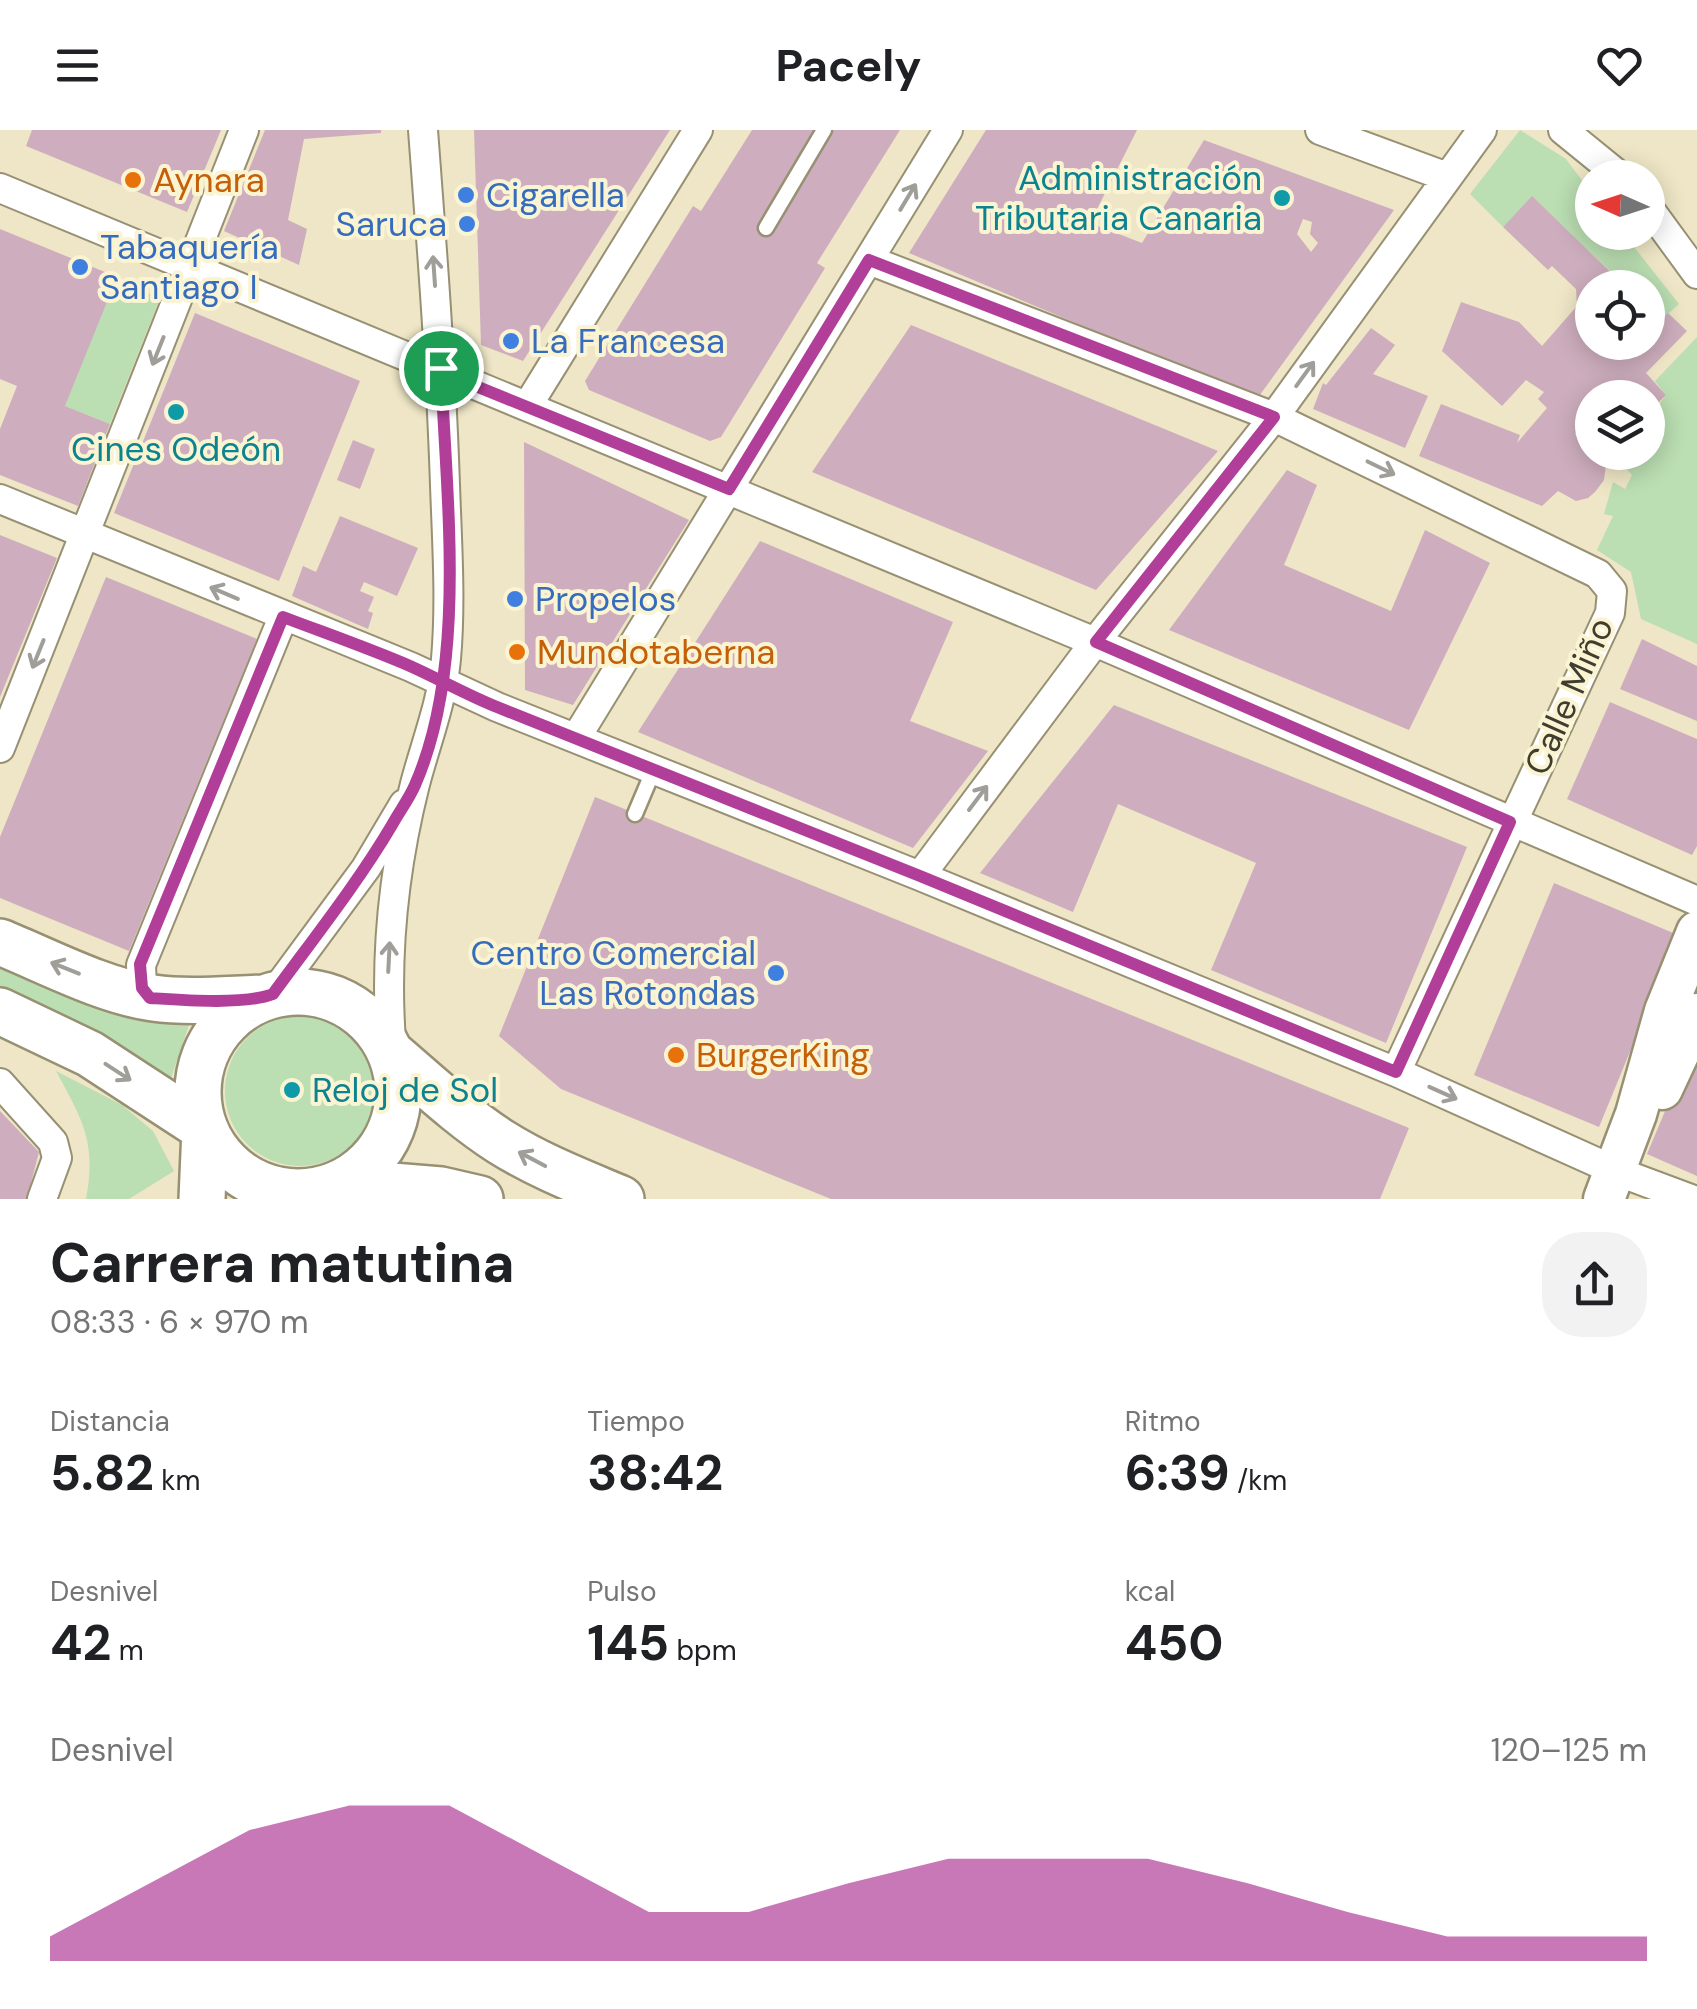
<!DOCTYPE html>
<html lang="es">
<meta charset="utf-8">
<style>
:root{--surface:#fff;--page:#f2f2f2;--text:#202124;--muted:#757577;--accent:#b13f9a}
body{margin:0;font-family:"DM Sans",sans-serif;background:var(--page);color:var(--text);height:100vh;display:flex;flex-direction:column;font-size:38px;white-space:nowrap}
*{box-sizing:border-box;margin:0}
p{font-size:32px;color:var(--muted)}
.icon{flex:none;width:55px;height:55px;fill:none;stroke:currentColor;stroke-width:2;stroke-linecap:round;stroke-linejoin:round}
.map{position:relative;height:1069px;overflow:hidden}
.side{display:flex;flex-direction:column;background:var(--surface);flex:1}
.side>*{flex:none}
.needle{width:65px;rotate:273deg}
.tools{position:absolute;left:1575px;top:30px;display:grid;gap:20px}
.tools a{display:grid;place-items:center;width:90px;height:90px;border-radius:50%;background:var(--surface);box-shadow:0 5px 25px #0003;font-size:50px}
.pin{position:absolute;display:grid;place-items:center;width:85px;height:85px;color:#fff;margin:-42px;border:5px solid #fff;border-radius:50%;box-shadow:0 2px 10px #0007}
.round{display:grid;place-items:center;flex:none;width:105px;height:105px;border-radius:40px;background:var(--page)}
.summary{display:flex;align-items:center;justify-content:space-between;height:170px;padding:0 50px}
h1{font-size:55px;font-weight:700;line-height:75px}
.figures{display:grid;grid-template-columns:repeat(3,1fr);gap:15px;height:170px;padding:10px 50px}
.figures div{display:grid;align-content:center}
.figures b{font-size:50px;font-weight:700}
.figures small{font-size:28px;font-weight:400}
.figures p{font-size:28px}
.chart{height:280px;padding:20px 50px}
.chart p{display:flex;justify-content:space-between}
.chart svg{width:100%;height:180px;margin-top:10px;fill:var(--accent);opacity:.7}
header{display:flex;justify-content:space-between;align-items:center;height:130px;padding:0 50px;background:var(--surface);font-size:45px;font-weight:700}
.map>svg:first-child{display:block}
</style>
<header><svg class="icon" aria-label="menu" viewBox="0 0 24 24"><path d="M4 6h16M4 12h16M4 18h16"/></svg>Pacely<svg class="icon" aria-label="heart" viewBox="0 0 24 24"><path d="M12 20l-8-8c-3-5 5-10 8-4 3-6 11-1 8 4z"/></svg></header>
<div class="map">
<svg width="1697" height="1069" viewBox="0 0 1697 1069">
<rect width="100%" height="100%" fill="#eee6c6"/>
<path fill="#bbdeb2" d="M 1520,0 L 1566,29 L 1592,64 L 1592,102 L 1623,103 L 1679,174 L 1661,190 L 1648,177 L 1648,158 L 1627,157 L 1532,67 L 1503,97 L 1470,64 Z
M 114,149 L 160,168 L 110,294 L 65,276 Z
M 1697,207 L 1697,514 L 1641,489 L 1631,442 L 1597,420 L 1613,386 L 1604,384 L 1613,352 L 1625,359 L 1632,345 L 1615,327 L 1618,323 L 1648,322 L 1648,296 C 1657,286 1657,275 1666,265 L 1655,251 Z
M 0,831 L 150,889 L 189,895 L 171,948 L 0,868 Z
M225 961a75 75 0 1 1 150 0a75 75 0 1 1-150 0Z
M 56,941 L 122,975 L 153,1001 L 174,1041 L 129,1069 L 86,1069 C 97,1012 82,989 56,941 Z"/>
<path fill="#ceaebe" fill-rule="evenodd" d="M 32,0 L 221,0 L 187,82 L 26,16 Z
M 265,0 L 381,0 L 381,3 L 304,9 L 288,90 L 307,99 L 299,135 L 224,101 Z
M 474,0 L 670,0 L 523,231 L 481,215 Z
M 752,0 L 817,0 L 758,96 L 770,104 L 833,0 L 900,0 L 817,133 L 825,138 L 721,307 L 710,311 L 589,260 L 585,251 L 693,76 L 701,81 Z
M 986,0 L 1137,0 L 1090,93 L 1142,113 L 1204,10 L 1394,80 L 1257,269 L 909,123 ZM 1303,89 L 1312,92 L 1310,104 L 1318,113 L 1311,122 L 1297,104 Z
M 1532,66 L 1627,158 L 1592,158 L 1592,212 L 1648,212 L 1648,177 L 1661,190 L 1668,183 L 1687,201 L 1646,243 L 1666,265 L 1657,274 L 1653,290 L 1648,296 L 1648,268 L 1592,268 L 1592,287 L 1575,304 L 1606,335 L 1604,350 L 1595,362 L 1588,368 L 1576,371 L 1558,361 L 1542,376 L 1419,326 L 1441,274 L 1520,305 L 1517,313 L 1547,278 L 1538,269 L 1544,262 L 1526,250 L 1502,276 L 1442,221 L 1461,172 L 1519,192 L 1542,216 L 1577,176 L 1576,159 L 1552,136 L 1548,140 L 1503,97 Z
M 0,99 L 117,147 L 65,276 L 110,294 L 78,376 L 0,345 L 0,299 L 17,256 L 0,249 Z
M 195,183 L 360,251 L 279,451 L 114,383 Z
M 911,195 L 1218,321 L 1096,460 L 812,342 Z
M 1371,198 L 1395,215 L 1373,244 L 1428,266 L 1405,318 L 1313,279 L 1323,253 L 1326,255 Z
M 353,310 L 375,319 L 360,359 L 337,350 Z
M 524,312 L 689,390 L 573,575 L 525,560 Z
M 1287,340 L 1317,355 L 1284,435 L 1391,481 L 1425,400 L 1490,433 L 1409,600 L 1169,500 Z
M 340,386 L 418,418 L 397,466 L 364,452 L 360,461 L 374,467 L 368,481 L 373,483 L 368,499 L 292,466 L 303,436 L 316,442 Z
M 0,405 L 57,428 L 0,567 Z
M 760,411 L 953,492 L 910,591 L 988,621 L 913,718 L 638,602 Z
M 106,447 L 257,509 L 129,821 L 0,768 L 0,707 Z
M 1642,509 L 1697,536 L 1697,591 L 1620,559 Z
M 1610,572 L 1697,609 L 1697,716 L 1692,725 L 1567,669 Z
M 1114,575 L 1467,717 L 1386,913 L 1211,840 L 1256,733 L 1118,674 L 1073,782 L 980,743 Z
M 595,667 L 1409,998 L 1380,1069 L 831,1069 L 561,959 L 499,906 Z
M 1554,753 L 1678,805 L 1599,997 L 1474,945 Z
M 1697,905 L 1697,1046 L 1647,1024 Z
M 0,981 L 39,1022 L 27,1069 L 0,1069 Z"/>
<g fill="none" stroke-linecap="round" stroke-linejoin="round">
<g stroke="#979073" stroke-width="19">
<path id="lane" d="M 766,98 L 824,0
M 635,684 L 654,639"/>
</g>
<g stroke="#979073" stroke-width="32">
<path id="street" d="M 1320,0 L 1447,47
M 1563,0 L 1622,48
M 0,58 L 1095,512 L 1697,771
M 1648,77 L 1697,144
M 869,130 L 1274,287 L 1598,444 L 1612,461 L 1610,483 L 1396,942
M 528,275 L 698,0
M 0,369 L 411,537 L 497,577 L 920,746 L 1396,942 L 1616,1041 L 1691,1069
M 576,608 L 948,0
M 0,618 L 244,0
M 920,746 L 1095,512 L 1274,287 L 1482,0
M 273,864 L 366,738 L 404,674
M 150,868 L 142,858 L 141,835 L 283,487
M 392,924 C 384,834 393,741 415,654 C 426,612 442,573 446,529 C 451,472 447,413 445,355 C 441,236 432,118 423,0
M 0,953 L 53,1012 L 57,1028 L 42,1069"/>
</g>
<g stroke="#979073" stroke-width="45">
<path id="secondary" d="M 1662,959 L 1697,884
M 1604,1069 L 1636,984 L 1665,881 L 1697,802"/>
</g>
<g stroke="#979073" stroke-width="50">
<path id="primary" d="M 0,812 C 47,831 103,861 153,868 C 189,873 226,869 262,868
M198 962a100 100 0 1 1 200 0a100 100 0 1 1-200 0Z
M 0,881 L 90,924 L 205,999
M 392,924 C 427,954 462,987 501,1012 C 539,1036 581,1052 621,1069
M 343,1052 L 441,1060 L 480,1069
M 202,1069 L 205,999"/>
</g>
<use href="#lane" stroke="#fff" stroke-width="14"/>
<use href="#street" stroke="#fff" stroke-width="28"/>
<use href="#secondary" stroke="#fff" stroke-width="40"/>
<use href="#primary" stroke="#fff" stroke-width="45"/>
</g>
<defs><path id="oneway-shaft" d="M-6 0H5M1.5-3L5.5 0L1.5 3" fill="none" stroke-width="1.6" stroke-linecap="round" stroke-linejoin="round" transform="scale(2.5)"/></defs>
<g stroke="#9f9e98">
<use href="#oneway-shaft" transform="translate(908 67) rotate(-59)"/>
<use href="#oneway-shaft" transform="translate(434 141) rotate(-94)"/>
<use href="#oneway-shaft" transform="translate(158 221) rotate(112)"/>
<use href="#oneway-shaft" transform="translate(1305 244) rotate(-54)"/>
<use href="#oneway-shaft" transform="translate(1381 338) rotate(26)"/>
<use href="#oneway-shaft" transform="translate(224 463) rotate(-157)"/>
<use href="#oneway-shaft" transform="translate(38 524) rotate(112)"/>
<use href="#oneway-shaft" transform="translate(978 668) rotate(-53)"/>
<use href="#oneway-shaft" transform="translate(389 827) rotate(-87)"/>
<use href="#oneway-shaft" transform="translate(65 838) rotate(-158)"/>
<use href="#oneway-shaft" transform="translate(118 942) rotate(33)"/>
<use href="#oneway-shaft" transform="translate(1443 963) rotate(24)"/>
<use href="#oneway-shaft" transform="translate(532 1029) rotate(-152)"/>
</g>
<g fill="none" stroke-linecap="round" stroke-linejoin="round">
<g stroke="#fff" stroke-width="20">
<path id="route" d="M 441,238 C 446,368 468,534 415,655 C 409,669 399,682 392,695 C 357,754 314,808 273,864 C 245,875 181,870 150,868 L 142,858 L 140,834 L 283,487 C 325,503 368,518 410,536 C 439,549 467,565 497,577 L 920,746 L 1396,942 L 1510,692 L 1096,512 L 1274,287 L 869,130 L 729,359 L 456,248 L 441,238"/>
</g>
<use href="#route" stroke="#b13f9a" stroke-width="12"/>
</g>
<g fill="#e8710a" stroke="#fbf4d3" stroke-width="4">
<circle cx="133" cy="50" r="10"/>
<circle cx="517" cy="522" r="10"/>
<circle cx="676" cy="925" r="10"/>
</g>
<g fill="#3f7fe0" stroke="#fbf4d3" stroke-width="4">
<circle cx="466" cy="65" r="10"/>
<circle cx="467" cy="94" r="10"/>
<circle cx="80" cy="137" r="10"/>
<circle cx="511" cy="211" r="10"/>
<circle cx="515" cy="469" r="10"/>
<circle cx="776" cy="843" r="10"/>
</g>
<g fill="#0f9aa8" stroke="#fbf4d3" stroke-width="4">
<circle cx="1282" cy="68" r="10"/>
<circle cx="176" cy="282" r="10"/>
<circle cx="292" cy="960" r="10"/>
</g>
<g text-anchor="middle" stroke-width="8" stroke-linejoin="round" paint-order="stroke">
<g font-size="35" fill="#0d838f" stroke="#fbf4d3" text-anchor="end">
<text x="1262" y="60">Administración<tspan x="1262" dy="40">Tributaria Canaria</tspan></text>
<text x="176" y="331" text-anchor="middle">Cines Odeón</text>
<text x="312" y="972" text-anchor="start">Reloj de Sol</text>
</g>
<g font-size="35" fill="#c56008" stroke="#fbf4d3" text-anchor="start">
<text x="153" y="62">Aynara</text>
<text x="537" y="534">Mundotaberna</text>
<text x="696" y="937">BurgerKing</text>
</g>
<g font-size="35" fill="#366cbe" stroke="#fbf4d3" text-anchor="start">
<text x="486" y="77">Cigarella</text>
<text x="447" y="106" text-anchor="end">Saruca</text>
<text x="100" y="129">Tabaquería<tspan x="100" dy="40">Santiago I</tspan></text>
<text x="531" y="223">La Francesa</text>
<text x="535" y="481">Propelos</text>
<text x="756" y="835" text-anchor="end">Centro Comercial<tspan x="756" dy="40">Las Rotondas</tspan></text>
</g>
<g font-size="35" fill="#3f3d30" stroke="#fbf4d3">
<text transform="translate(1569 566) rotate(-66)" y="12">Calle Miño</text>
</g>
</g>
</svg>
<div class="tools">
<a><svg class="needle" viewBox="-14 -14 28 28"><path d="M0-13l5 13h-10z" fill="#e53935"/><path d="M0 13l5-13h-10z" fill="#757577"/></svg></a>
<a><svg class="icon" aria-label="locate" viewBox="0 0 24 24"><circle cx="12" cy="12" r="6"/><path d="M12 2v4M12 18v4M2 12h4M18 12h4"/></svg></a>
<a><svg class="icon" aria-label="layers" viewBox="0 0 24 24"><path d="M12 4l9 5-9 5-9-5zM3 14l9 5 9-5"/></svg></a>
</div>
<div class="pin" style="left:441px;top:238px;background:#1e9e55"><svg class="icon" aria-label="arrive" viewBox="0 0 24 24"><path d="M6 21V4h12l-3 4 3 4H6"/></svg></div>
</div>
<section class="side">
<div class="summary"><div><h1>Carrera matutina</h1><p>08:33 · 6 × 970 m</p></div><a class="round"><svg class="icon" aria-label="share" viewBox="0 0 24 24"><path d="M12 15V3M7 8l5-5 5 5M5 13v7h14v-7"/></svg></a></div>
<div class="figures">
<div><p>Distancia</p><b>5.82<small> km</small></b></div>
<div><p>Tiempo</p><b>38:42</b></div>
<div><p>Ritmo</p><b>6:39<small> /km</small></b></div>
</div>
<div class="figures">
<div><p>Desnivel</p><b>42<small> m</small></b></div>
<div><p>Pulso</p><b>145<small> bpm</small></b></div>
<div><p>kcal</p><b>450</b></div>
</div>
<div class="chart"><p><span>Desnivel</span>120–125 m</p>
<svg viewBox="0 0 160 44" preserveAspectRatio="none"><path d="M0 44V38L10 25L20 12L30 6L40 6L50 19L60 32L70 32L80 25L90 19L100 19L110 19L120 25L130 32L140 38L150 38L160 38V44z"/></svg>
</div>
</section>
